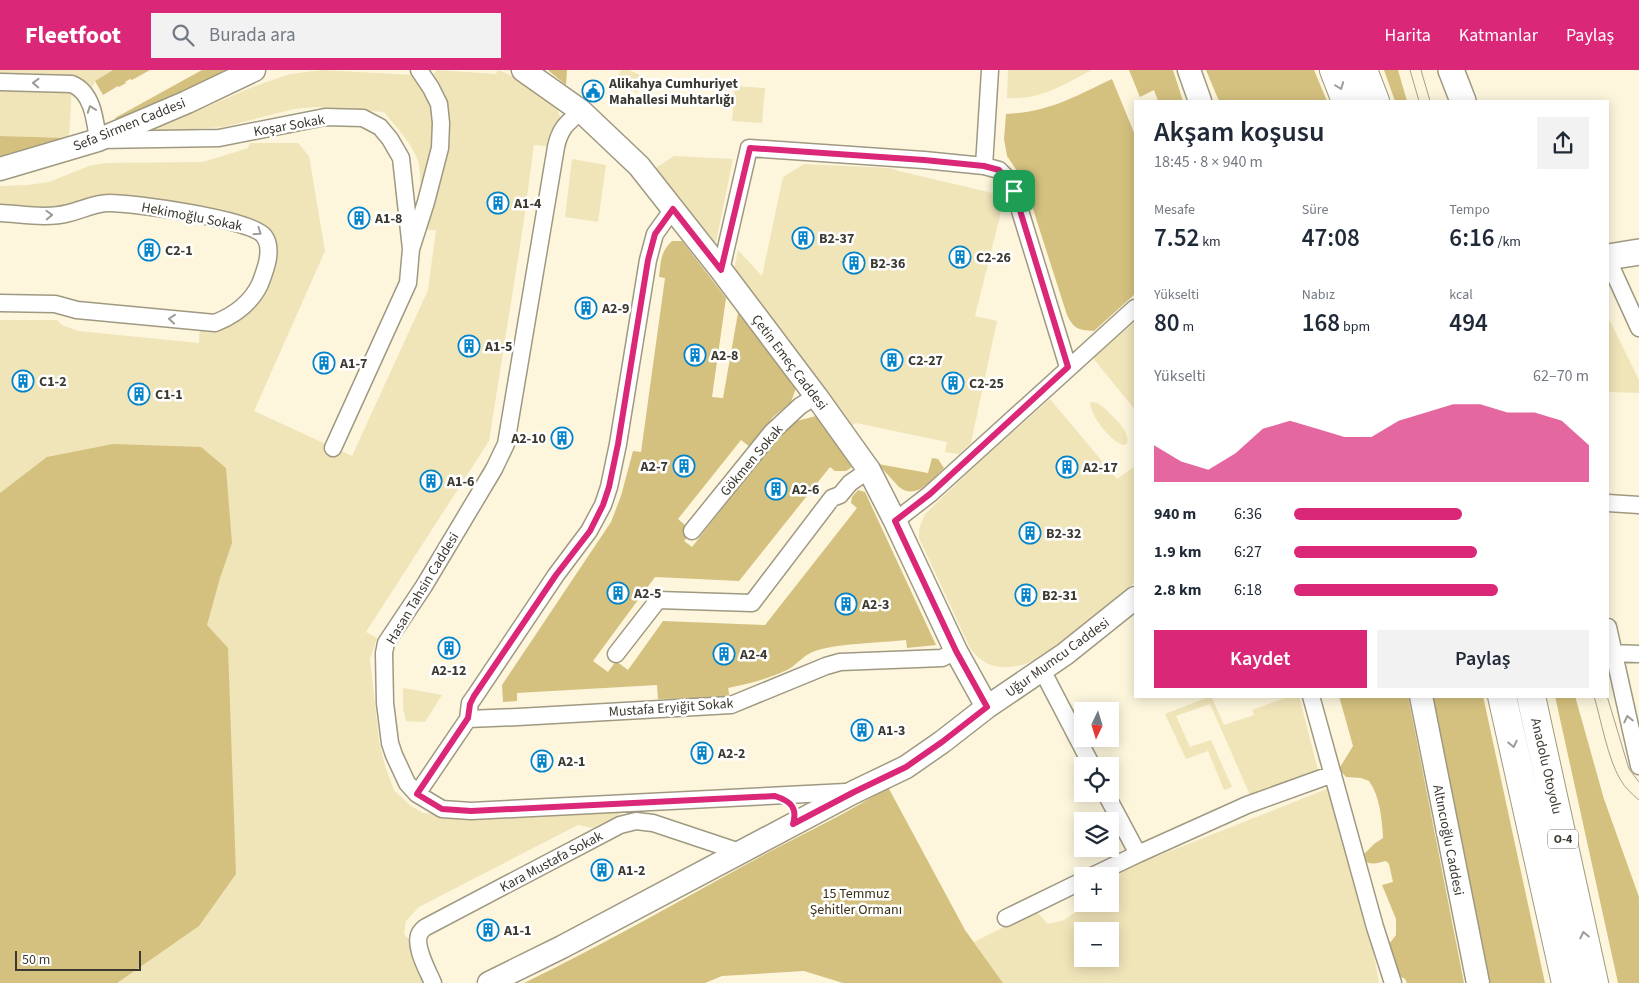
<!DOCTYPE html>
<html lang="tr">
<meta charset="utf-8">
<style>
:root{--surface:#fff;--page:#f2f2f3;--text:#1f2937;--muted:#747a83;--accent:#db2777}
body{margin:0;font-family:"Source Sans 3",sans-serif;background:var(--page);color:var(--text);height:100vh;display:flex;flex-direction:column;font-size:19px;white-space:nowrap}
*{box-sizing:border-box;margin:0}
p{font-size:16px;color:var(--muted)}
.icon{flex:none;width:28px;height:28px;fill:none;stroke:currentColor;stroke-width:2;stroke-linecap:round;stroke-linejoin:round}
.map{position:relative;flex:1;overflow:hidden}
.drawer{position:absolute;left:1134px;top:30px;width:475px;height:598px;display:flex;flex-direction:column;background:var(--surface);border-radius:0px;box-shadow:0 2px 12px #0003}
.drawer>*{flex:none}
.needle{width:32px;rotate:184deg}
.tools{position:absolute;left:1074px;top:632px;display:grid;gap:10px}
.tools a{display:grid;place-items:center;width:45px;height:45px;border-radius:0px;background:var(--surface);box-shadow:0 2px 12px #0003;font-size:25px}
.scale{position:absolute;left:15px;bottom:12px;width:126px;box-sizing:border-box;padding-left:5px;border:2px solid #3c3930;border-top:0;font-size:14px;line-height:18px;white-space:nowrap;color:#3c3930;-webkit-text-stroke:4px #fff;paint-order:stroke}
.pin{position:absolute;display:grid;place-items:center;width:42px;height:42px;color:#fff;margin:-21px;border-radius:10px;box-shadow:0 2px 8px #0006}
.round{display:grid;place-items:center;flex:none;width:52px;height:52px;border-radius:0px;background:var(--page)}
.headline{display:flex;align-items:center;justify-content:space-between;height:85px;padding:0 20px}
h1{font-size:28px;font-weight:600;line-height:38px}
.figures{display:grid;grid-template-columns:repeat(3,1fr);gap:8px;height:85px;padding:5px 20px}
.figures div{display:grid;align-content:center}
.figures b{font-size:25px;font-weight:600}
.figures small{font-size:14px;font-weight:400}
.figures p{font-size:14px}
.chart{height:140px;padding:10px 20px}
.chart p{display:flex;justify-content:space-between}
.chart svg{width:100%;height:90px;margin-top:5px;fill:var(--accent);opacity:.7}
.action{display:flex;gap:10px;margin-top:auto;padding:10px 20px}
.action a{flex:1;height:58px;border-radius:0px;background:var(--accent);color:#fff;font-size:20px;font-weight:600;line-height:58px;text-align:center}
.action a+a{background:var(--page);color:var(--text)}
ul{padding:0 20px;list-style:none;font-size:16px}
li{display:grid;grid-template-columns:80px 60px 1fr;align-items:center;height:38px}
li i{height:12px;border-radius:6px;background:var(--accent)}
header{display:flex;align-items:center;gap:30px;box-sizing:border-box;height:70px;padding:0 25px;background:var(--accent);color:#fff}
header strong{font-size:24px}
nav{display:flex;gap:28px;margin-inline-start:auto;font-size:18px}
.search{width:350px;height:45px;background:var(--page);display:flex;align-items:center;gap:12px;box-sizing:border-box;padding:0 18px;border-radius:0px;color:var(--muted);font-size:19px}
.map>svg:first-child{display:block}
</style>
<header>
<strong>Fleetfoot</strong>
<div class="search"><svg class="icon" aria-label="search" viewBox="0 0 24 24"><circle cx="10" cy="10" r="6"/><path d="M15 15l6 6"/></svg>Burada ara</div>
<nav><a>Harita</a><a>Katmanlar</a><a>Paylaş</a></nav>
</header>
<div class="map">
<svg width="1639" height="913" viewBox="0 0 1639 913">
<rect width="100%" height="100%" fill="#fdf6dd"/>
<path fill="#f0e4b9" fill-rule="evenodd" d="M 0,0 L 113,0 L 95,11 L 87,29 L 72,15 L 69,68 L 0,66 Z
M 322,0 L 432,6 L 437,0 L 496,4 L 498,0 L 506,3 L 526,14 L 557,38 L 563,56 L 556,77 L 534,75 L 523,157 L 489,371 L 366,562 L 377,568 L 370,589 L 379,671 L 385,696 L 394,720 L 411,736 L 423,743 L 476,747 L 630,739 L 593,758 L 578,755 L 419,837 L 406,851 L 404,864 L 420,881 L 433,913 L 0,913 L 0,250 L 57,250 L 62,255 L 78,261 L 199,273 L 200,251 L 215,253 L 252,226 L 265,167 L 131,134 L 0,143 L 0,116 L 28,115 L 49,112 L 89,96 L 105,93 L 203,92 L 248,78 L 250,73 L 298,73 L 309,86 L 325,181 L 254,341 L 352,386 L 428,220 L 436,160 L 418,159 C 419,140 424,103 416,86 C 409,70 395,56 384,42 L 316,37 L 294,39 L 223,57 L 148,62 L 255,16 L 290,4 Z
M 621,0 L 629,0 L 644,7 L 637,23 L 615,13 Z
M 1008,0 L 1092,0 C 1063,15 1041,30 1007,28 Z
M 735,16 L 765,18 L 762,53 L 732,51 Z
M 674,86 L 733,89 L 716,172 L 714,175 L 654,99 Z
M 572,89 L 606,95 L 598,152 L 565,147 Z
M 804,94 L 889,98 L 899,101 L 1005,126 L 975,246 L 997,251 L 971,373 L 959,384 L 945,382 L 947,372 L 856,353 L 851,356 L 734,200 L 738,180 L 762,206 L 783,107 Z
M 1608,247 L 1639,310 L 1639,323 L 1608,322 Z
M 1135,252 L 1135,340 L 1093,288 Z
M 1050,329 L 1117,409 L 1135,396 L 1135,512 L 1047,585 C 1021,598 990,607 970,578 L 919,468 L 919,459 L 925,444 L 975,396 Z
M 1090,332 L 1097,333 L 1102,336 C 1111,345 1131,360 1127,374 L 1123,375 C 1110,371 1090,345 1090,332 Z
M 403,618 L 442,625 L 425,652 L 406,651 L 403,639 Z
M 1211,626 L 1224,655 L 1254,645 L 1252,640 L 1291,626 L 1299,626 L 1318,700 L 1250,725 L 1210,634 L 1176,646 L 1190,677 L 1211,670 L 1232,717 L 1224,720 L 1208,681 L 1186,689 L 1165,644 Z
M 1329,718 L 1373,879 L 1379,913 L 1003,913 L 974,872 L 1036,841 L 1048,854 L 1064,850 L 1087,834 L 1110,834 L 1110,811 L 1125,799 ZM 1082,861 L 1110,861 L 1110,889 L 1082,889 Z"/>
<path fill="#d4c17f" d="M 113,0 L 150,0 L 132,10 L 130,9 L 125,12 L 126,13 L 119,17 L 118,16 L 103,25 L 95,11 Z
M 202,0 L 225,0 L 202,13 L 120,55 L 115,48 Z
M 549,0 L 567,0 L 566,15 L 549,1 Z
M 1129,0 L 1173,0 L 1183,31 L 1158,31 L 1154,20 L 1140,27 Z
M 1206,0 L 1314,0 L 1327,31 L 1219,31 Z
M 1384,0 L 1398,0 L 1407,31 L 1395,31 Z
M 1112,9 L 1135,65 L 1135,224 L 1094,261 C 1078,260 1074,259 1067,245 L 1024,111 L 1007,86 L 1004,69 L 1006,44 C 1049,42 1074,27 1112,9 Z
M 0,66 L 69,68 L 0,99 Z
M 672,171 L 682,171 L 726,228 L 712,327 L 723,328 L 738,243 L 796,318 L 791,332 L 773,347 L 750,377 L 741,370 L 678,449 L 692,461 L 684,471 L 692,477 L 789,353 L 816,346 L 852,397 L 846,401 L 835,401 L 830,397 L 739,511 L 655,507 L 593,591 L 608,602 L 616,591 L 628,600 L 663,551 L 765,555 L 857,438 L 851,433 L 852,427 L 858,420 L 865,422 L 936,575 L 907,578 L 906,570 C 879,573 840,573 815,581 C 803,585 797,595 787,600 C 768,609 748,614 728,618 L 730,628 L 658,629 L 657,615 L 517,623 L 517,631 L 503,632 L 502,615 L 611,452 L 621,426 L 633,381 L 641,382 L 665,208 L 659,207 C 661,192 660,182 672,171 Z
M 113,374 L 201,377 L 226,398 L 232,473 L 220,508 L 207,555 L 228,578 L 236,804 L 199,856 L 117,913 L 0,913 L 0,423 L 47,387 Z
M 932,388 L 938,389 L 944,398 C 932,409 917,431 899,417 L 878,394 L 928,403 Z
M 1339,626 L 1408,626 L 1464,913 L 1407,913 L 1405,909 L 1394,903 L 1390,890 L 1389,874 L 1396,865 L 1396,849 L 1382,815 L 1393,812 L 1389,794 L 1386,791 C 1377,793 1371,796 1363,790 L 1362,786 L 1374,774 L 1383,768 C 1382,750 1380,726 1369,711 L 1361,708 L 1346,707 L 1339,699 L 1353,676 Z
M 1432,626 L 1483,626 L 1545,913 L 1488,913 Z
M 1555,626 L 1575,626 L 1604,729 L 1639,827 L 1639,913 L 1618,913 Z
M 888,717 L 965,860 L 1003,913 L 843,913 L 804,901 L 722,906 L 705,913 L 524,913 C 604,874 681,830 758,788 C 802,764 847,744 888,717 Z"/>
<g fill="none" stroke-linecap="round" stroke-linejoin="round">
<g stroke="#9f9981" stroke-width="19">
<path id="street" d="M 0,12 L 72,14 C 93,23 95,50 98,70 L 219,68 L 325,47 L 363,48 L 380,57 L 390,69 L 401,88 L 411,179
M 581,41 C 567,53 560,58 556,77 L 506,374 L 494,399 L 424,516 L 386,573 L 384,583 L 385,633 L 390,673 L 394,685 L 407,713 L 417,724 L 442,739 L 471,741 L 846,722
M 984,96 L 990,0
M 0,143 C 22,144 47,149 69,143 C 82,140 95,133 109,133 C 133,133 252,149 264,166 C 274,179 265,201 260,214 C 251,233 235,245 215,253 L 77,240 L 55,234 L 0,233
M 1608,190 L 1639,258
M 721,200 L 749,78 L 924,90 L 984,96 L 999,100 L 1007,108 L 1014,121 L 1068,297
M 333,378 L 408,213 L 411,179 L 426,132 L 440,78 L 441,53 L 439,34 L 431,18 L 419,0
M 1608,433 L 1639,435
M 895,451 L 930,424 L 1135,238
M 692,461 L 772,362 L 800,336 L 816,326
M 1608,557 L 1639,696
M 1612,583 L 1639,584
M 616,584 L 658,530 L 752,533 L 832,428 L 840,425 L 850,413 L 869,400
M 1042,600 L 1092,696
M 1311,626 L 1375,857 L 1393,913
M 468,649 L 518,647 L 731,635 L 826,596 L 840,592 L 942,588 L 956,581
M 417,724 L 468,649 L 470,633 L 475,626 L 556,505 L 589,461 L 603,435 L 609,417 L 618,374 L 648,190 L 655,164 L 673,139
M 1106,724 L 1138,784
M 1092,806 L 1138,784 L 1247,735 L 1333,704
M 1006,848 L 1082,811
M 433,913 C 428,901 413,875 420,863 C 420,862 425,857 426,857 L 620,755 L 636,751 L 653,753 L 740,782"/>
</g>
<g stroke="#9f9981" stroke-width="25">
<path id="secondary" d="M 523,0 L 581,41 L 639,96 L 721,200 L 816,326 L 869,400 L 895,451 L 956,581 L 987,637
M 1189,0 L 1200,31
M 0,99 L 98,70 L 187,32 L 254,0
M 1421,626 L 1478,913
M 489,913 L 562,877 L 854,722 L 906,697 L 942,672 L 987,637 L 1065,584 L 1135,528"/>
</g>
<g stroke="#9f9981" stroke-width="28">
<path id="primary" d="M 1451,0 L 1463,31
M 1608,187 L 1639,182"/>
</g>
<g stroke="#9f9981" stroke-width="30">
<path id="highway" d="M 1334,0 L 1346,31
M 1363,0 L 1375,31
M 1502,626 L 1566,913
M 1531,626 L 1594,913"/>
</g>
<use href="#street" stroke="#fff" stroke-width="16"/>
<use href="#secondary" stroke="#fff" stroke-width="22"/>
<use href="#primary" stroke="#fff" stroke-width="25"/>
<use href="#highway" stroke="#fff" stroke-width="28"/>
<path stroke="#a59f8e" stroke-width="1" d="M 1410,0 L 1419,31
M 1421,0 L 1430,31
M 1594,626 C 1601,650 1608,689 1620,709 C 1625,718 1632,724 1639,730
M 1607,626 L 1629,699 L 1639,712"/>
</g>
<defs><path id="oneway-chevron" d="M-2-3.5L2.5 0L-2 3.5" fill="none" stroke-width="1.6" stroke-linecap="round" stroke-linejoin="round" transform="scale(1.25)"/></defs>
<g stroke="#9e9c98">
<use href="#oneway-chevron" transform="translate(36 13) rotate(-178)"/>
<use href="#oneway-chevron" transform="translate(1340 16) rotate(69)"/>
<use href="#oneway-chevron" transform="translate(91 39) rotate(-110)"/>
<use href="#oneway-chevron" transform="translate(49 145) rotate(-2)"/>
<use href="#oneway-chevron" transform="translate(258 162) rotate(35)"/>
<use href="#oneway-chevron" transform="translate(172 249) rotate(-175)"/>
<use href="#oneway-chevron" transform="translate(1628 649) rotate(-103)"/>
<use href="#oneway-chevron" transform="translate(1513 674) rotate(78)"/>
<use href="#oneway-chevron" transform="translate(1584 865) rotate(-102)"/>
</g>
<g fill="none" stroke-linecap="round" stroke-linejoin="round">
<g stroke="#fff" stroke-width="10">
<path id="route" d="M 750,78 L 924,90 L 984,96 L 999,100 L 1007,108 L 1014,121 L 1068,297 L 930,424 L 895,451 L 956,581 L 987,637 L 942,672 L 906,697 L 854,722 L 793,754 C 798,737 790,731 775,726 L 471,741 L 442,739 L 417,724 L 468,648 L 470,634 L 474,626 L 556,505 L 590,461 L 603,435 L 609,417 L 618,374 L 648,190 L 655,164 L 673,139 L 721,200 Z"/>
</g>
<use href="#route" stroke="#db2777" stroke-width="6"/>
</g>
<defs>
<g id="civic-ring" transform="scale(1.125)"><circle r="9.5" fill="#fff" stroke="#0383ca" stroke-width="1.5"/><path d="M-.6-6.5H3V-4.5H.6V-3L4-1V1h2V6H-6V1h2V-1L-.6-3ZM-1.2 2.5V6h2.4V2.5Z" fill="#0383ca"/></g>
<g id="building-ring" transform="scale(1.125)"><circle r="9.5" fill="#fff" stroke="#0383ca" stroke-width="1.5"/><path d="M-4-6H4V6H1V3H-1V6H-4ZM-2.5-4.3h1.7v1.8h-1.7ZM.8-4.3h1.7v1.8H.8ZM-2.5-1h1.7V.8h-1.7ZM.8-1h1.7V.8H.8Z" fill="#0383ca"/></g>
</defs>
<g fill-rule="evenodd">
<use href="#civic-ring" x="593" y="21"/>
<use href="#building-ring" x="498" y="133"/>
<use href="#building-ring" x="359" y="148"/>
<use href="#building-ring" x="803" y="168"/>
<use href="#building-ring" x="149" y="180"/>
<use href="#building-ring" x="960" y="187"/>
<use href="#building-ring" x="854" y="193"/>
<use href="#building-ring" x="586" y="238"/>
<use href="#building-ring" x="469" y="276"/>
<use href="#building-ring" x="695" y="285"/>
<use href="#building-ring" x="892" y="290"/>
<use href="#building-ring" x="324" y="293"/>
<use href="#building-ring" x="23" y="311"/>
<use href="#building-ring" x="953" y="313"/>
<use href="#building-ring" x="139" y="324"/>
<use href="#building-ring" x="562" y="368"/>
<use href="#building-ring" x="684" y="396"/>
<use href="#building-ring" x="1067" y="397"/>
<use href="#building-ring" x="431" y="411"/>
<use href="#building-ring" x="776" y="419"/>
<use href="#building-ring" x="1030" y="463"/>
<use href="#building-ring" x="618" y="523"/>
<use href="#building-ring" x="1026" y="525"/>
<use href="#building-ring" x="846" y="534"/>
<use href="#building-ring" x="449" y="578"/>
<use href="#building-ring" x="724" y="584"/>
<use href="#building-ring" x="862" y="660"/>
<use href="#building-ring" x="702" y="683"/>
<use href="#building-ring" x="542" y="691"/>
<use href="#building-ring" x="602" y="800"/>
<use href="#building-ring" x="488" y="860"/>
</g>
<g text-anchor="middle" stroke-width="5" stroke-linejoin="round" paint-order="stroke">
<rect fill="#fff" stroke="#76746e" stroke-width="1" x="1548" y="759.5" width="30" height="19" rx="4"/>
<g font-size="12" font-weight="bold" fill="#3c3930">
<text x="1563" y="773">O-4</text>
</g>
<g font-size="14" font-weight="bold" fill="#3c3930" stroke="#fff" text-anchor="start">
<text x="609" y="18">Alikahya Cumhuriyet<tspan x="609" dy="16">Mahallesi Muhtarlığı</tspan></text>
<text x="514" y="138">A1-4</text>
<text x="375" y="153">A1-8</text>
<text x="819" y="173">B2-37</text>
<text x="165" y="185">C2-1</text>
<text x="976" y="192">C2-26</text>
<text x="870" y="198">B2-36</text>
<text x="602" y="243">A2-9</text>
<text x="485" y="281">A1-5</text>
<text x="711" y="290">A2-8</text>
<text x="908" y="295">C2-27</text>
<text x="340" y="298">A1-7</text>
<text x="39" y="316">C1-2</text>
<text x="969" y="318">C2-25</text>
<text x="155" y="329">C1-1</text>
<text x="546" y="373" text-anchor="end">A2-10</text>
<text x="668" y="401" text-anchor="end">A2-7</text>
<text x="1083" y="402">A2-17</text>
<text x="447" y="416">A1-6</text>
<text x="792" y="424">A2-6</text>
<text x="1046" y="468">B2-32</text>
<text x="634" y="528">A2-5</text>
<text x="1042" y="530">B2-31</text>
<text x="862" y="539">A2-3</text>
<text x="740" y="589">A2-4</text>
<text x="449" y="605" text-anchor="middle">A2-12</text>
<text x="878" y="665">A1-3</text>
<text x="718" y="688">A2-2</text>
<text x="558" y="696">A2-1</text>
<text x="618" y="805">A1-2</text>
<text x="504" y="865">A1-1</text>
</g>
<g font-size="14" fill="#3c3930" stroke="#fff">
<text transform="translate(129 54) rotate(-22)" y="5">Sefa Sirmen Caddesi</text>
<text transform="translate(289 55) rotate(-10)" y="5">Koşar Sokak</text>
<text transform="translate(192 146) rotate(11)" y="5">Hekimoğlu Sokak</text>
<text transform="translate(790 292) rotate(53)" y="5">Çetin Emeç Caddesi</text>
<text transform="translate(751 390) rotate(-50)" y="5">Gökmen Sokak</text>
<text transform="translate(422 518) rotate(-59)" y="5">Hasan Tahsin Caddesi</text>
<text transform="translate(1057 587) rotate(-36)" y="5">Uğur Mumcu Caddesi</text>
<text transform="translate(671 637) rotate(-4)" y="5">Mustafa Eryiğit Sokak</text>
<text transform="translate(1547 696) rotate(77)" y="5">Anadolu Otoyolu</text>
<text transform="translate(1449 770) rotate(79)" y="5">Altıncıoğlu Caddesi</text>
<text transform="translate(551 791) rotate(-28)" y="5">Kara Mustafa Sokak</text>
</g>
<g font-size="14" fill="#393113" stroke="#fff">
<text x="856" y="828">15 Temmuz<tspan x="856" dy="16">Şehitler Ormanı</tspan></text>
</g>
</g>
</svg>
<div class="tools">
<a><svg class="needle" viewBox="-14 -14 28 28"><path d="M0-13l5 13h-10z" fill="#e53935"/><path d="M0 13l5-13h-10z" fill="#747a83"/></svg></a>
<a><svg class="icon" aria-label="locate" viewBox="0 0 24 24"><circle cx="12" cy="12" r="6"/><path d="M12 2v4M12 18v4M2 12h4M18 12h4"/></svg></a>
<a><svg class="icon" aria-label="layers" viewBox="0 0 24 24"><path d="M12 4l9 5-9 5-9-5zM3 14l9 5 9-5"/></svg></a>
<a>+</a>
<a>−</a>
</div>
<div class="scale">50 m</div>
<div class="pin" style="left:1014px;top:121px;background:#1e9e55"><svg class="icon" aria-label="arrive" viewBox="0 0 24 24"><path d="M6 21V4h12l-3 4 3 4H6"/></svg></div>
<section class="drawer">
<div class="headline"><div><h1>Akşam koşusu</h1><p>18:45 · 8 × 940 m</p></div><a class="round"><svg class="icon" aria-label="share" viewBox="0 0 24 24"><path d="M12 15V3M7 8l5-5 5 5M5 13v7h14v-7"/></svg></a></div>
<div class="figures">
<div><p>Mesafe</p><b>7.52<small> km</small></b></div>
<div><p>Süre</p><b>47:08</b></div>
<div><p>Tempo</p><b>6:16<small> /km</small></b></div>
</div>
<div class="figures">
<div><p>Yükselti</p><b>80<small> m</small></b></div>
<div><p>Nabız</p><b>168<small> bpm</small></b></div>
<div><p>kcal</p><b>494</b></div>
</div>
<div class="chart"><p><span>Yükselti</span>62–70 m</p>
<svg viewBox="0 0 160 44" preserveAspectRatio="none"><path d="M0 44V26L10 34L20 38L30 30L40 18L50 14L60 18L70 22L80 22L90 14L100 10L110 6L120 6L130 10L140 10L150 14L160 26V44z"/></svg>
</div>
<ul>
<li><b>940 m</b>6:36<i style="width:57%"></i></li>
<li><b>1.9 km</b>6:27<i style="width:62%"></i></li>
<li><b>2.8 km</b>6:18<i style="width:69%"></i></li>
</ul>
<div class="action"><a>Kaydet</a><a>Paylaş</a></div>
</section>
</div>
